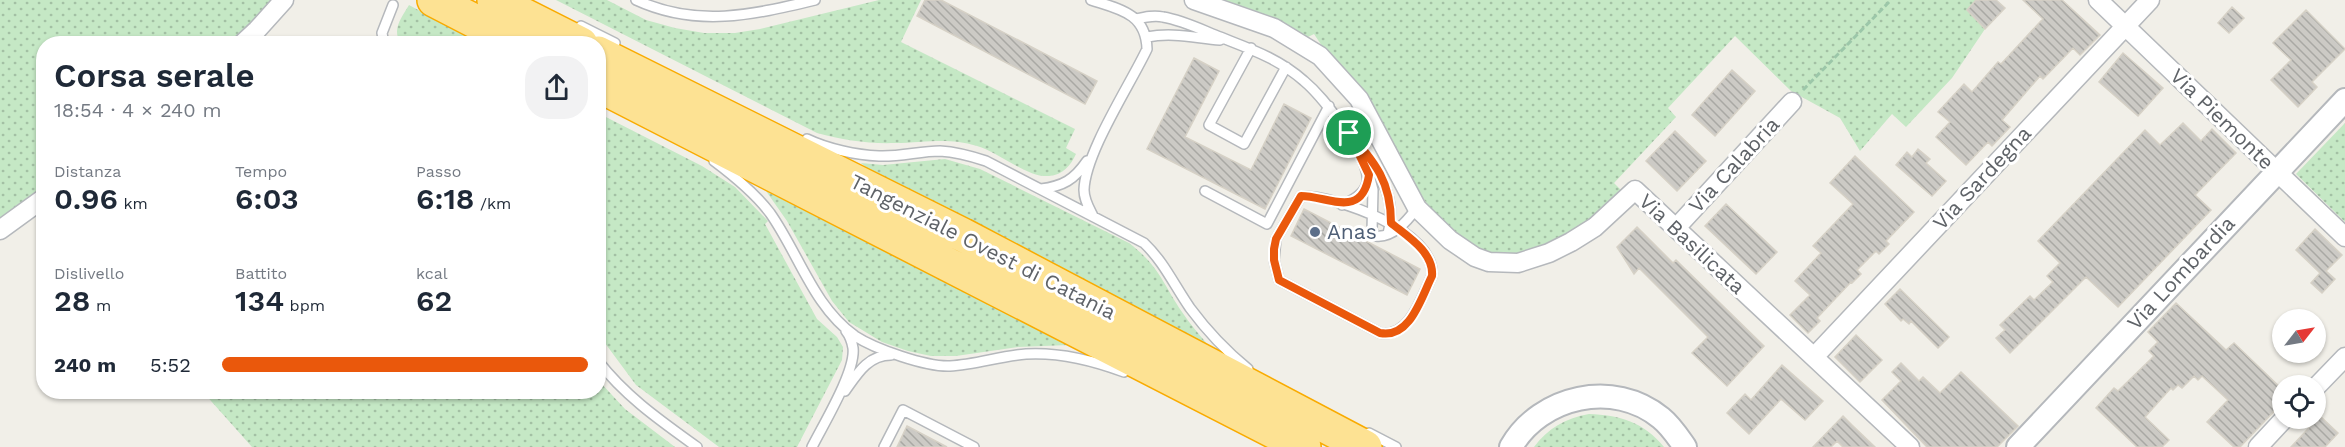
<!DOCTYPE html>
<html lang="it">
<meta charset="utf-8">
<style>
:root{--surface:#fff;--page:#f2f2f3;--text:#1f2937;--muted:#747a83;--accent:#ea580c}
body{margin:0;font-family:"Work Sans",sans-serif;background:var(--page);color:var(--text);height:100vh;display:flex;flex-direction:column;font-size:22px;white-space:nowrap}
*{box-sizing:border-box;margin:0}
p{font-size:20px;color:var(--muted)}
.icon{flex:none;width:33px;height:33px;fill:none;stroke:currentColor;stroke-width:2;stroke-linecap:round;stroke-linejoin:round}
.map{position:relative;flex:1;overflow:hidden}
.details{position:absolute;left:36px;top:36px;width:570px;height:363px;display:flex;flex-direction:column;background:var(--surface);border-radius:24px;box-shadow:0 2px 4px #0004}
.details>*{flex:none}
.needle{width:39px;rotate:59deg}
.fabs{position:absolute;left:2272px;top:309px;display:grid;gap:12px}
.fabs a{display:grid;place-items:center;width:54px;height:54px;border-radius:50%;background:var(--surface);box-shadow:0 2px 4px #0004;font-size:30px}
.pin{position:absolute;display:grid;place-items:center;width:51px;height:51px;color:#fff;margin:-26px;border:3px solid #fff;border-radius:50%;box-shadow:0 2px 6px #0007}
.round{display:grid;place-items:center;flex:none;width:63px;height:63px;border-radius:24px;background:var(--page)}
.overview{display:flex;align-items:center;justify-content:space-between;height:102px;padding:0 18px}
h1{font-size:33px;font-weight:600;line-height:45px}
.stats{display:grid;grid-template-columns:repeat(3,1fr);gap:9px;height:102px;padding:6px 18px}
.stats div{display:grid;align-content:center}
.stats b{font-size:30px;font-weight:600}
.stats small{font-size:16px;font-weight:400}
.stats p{font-size:16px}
ul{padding:0 18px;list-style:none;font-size:20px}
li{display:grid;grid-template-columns:96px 72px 1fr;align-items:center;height:45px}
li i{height:15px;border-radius:8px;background:var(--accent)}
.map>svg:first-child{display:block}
</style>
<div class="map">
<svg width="2345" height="447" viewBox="0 0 2345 447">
<defs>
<pattern id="grass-dots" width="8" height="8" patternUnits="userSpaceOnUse" patternTransform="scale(1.5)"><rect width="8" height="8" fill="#c5e8c5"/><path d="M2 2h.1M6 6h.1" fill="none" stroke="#a3c0a4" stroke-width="1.8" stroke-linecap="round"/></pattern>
<pattern id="building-back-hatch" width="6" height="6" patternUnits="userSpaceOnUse" patternTransform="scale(1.5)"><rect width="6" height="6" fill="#cccac5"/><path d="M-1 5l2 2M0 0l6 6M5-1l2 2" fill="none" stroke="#a9a8a4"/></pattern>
</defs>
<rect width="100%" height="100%" fill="#f1efe8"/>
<path fill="url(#grass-dots)" d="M 0,0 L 274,0 L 267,13 L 233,43 L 44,44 L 43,191 L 0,224 Z
M 556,0 L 607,0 L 646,20 L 675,28 L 704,33 L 735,33 L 760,29 L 879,0 L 921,0 L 901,42 L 1075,129 L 1066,148 L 1076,154 C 1071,165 1063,175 1049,176 C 1028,178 998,152 977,146 C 947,137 925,143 895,143 C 868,144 843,140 817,133 Z
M 1216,0 L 1976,0 L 1967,10 L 1985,29 L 1952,78 L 1906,127 L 1892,114 L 1860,151 L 1840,118 L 1791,91 L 1735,36 L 1668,108 L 1676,117 L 1614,183 L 1624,193 L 1599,216 L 1544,248 L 1499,258 L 1474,247 L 1453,232 L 1431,210 L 1314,34 L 1306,38 Z
M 409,5 L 479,43 L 401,43 C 391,30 402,17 409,5 Z
M 598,113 L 702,166 L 735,187 L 768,221 L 765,224 L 817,319 L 837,337 L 843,347 L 842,360 L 797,447 L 719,447 L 636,385 L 599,335 Z
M 2345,123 L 2345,222 L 2296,174 Z
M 945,159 L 980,169 L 1129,243 C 1159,266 1162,282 1182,312 C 1190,324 1199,334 1208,345 L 878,177 L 861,163 L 883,165 Z
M 766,191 L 1069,345 L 1018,347 L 956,356 L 931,356 L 908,351 L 882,342 L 849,322 L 832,301 L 787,221 Z
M 599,381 L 625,409 L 675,447 L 252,447 L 203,392 L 598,392 Z
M 1589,414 C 1619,415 1644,422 1664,447 L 1534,447 C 1548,428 1566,418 1589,414 Z"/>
<path fill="url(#building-back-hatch)" stroke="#d6d1c6" stroke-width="1.5" d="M 925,0 L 941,0 L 1097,81 L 1085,104 L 917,16 Z
M 1976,0 L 1996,0 L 2005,8 L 1985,29 L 1967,10 Z
M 2023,0 L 2062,0 L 2100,35 L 2080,55 L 2073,48 L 2043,79 L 2040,76 L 2002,120 L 2010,127 L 1992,146 L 1988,142 L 1966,165 L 1936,137 L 1950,122 L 1938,112 L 1964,84 L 1972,92 L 1998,62 L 2001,64 L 2039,23 L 2043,19 Z
M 2232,7 L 2244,18 L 2229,33 L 2218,23 Z
M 2306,10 L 2345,49 L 2312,82 L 2317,87 L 2298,107 L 2271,80 L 2291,60 L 2273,43 Z
M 2123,53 L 2163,88 L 2138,116 L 2099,82 Z
M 1194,58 L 1219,71 L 1185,137 L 1251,170 L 1284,104 L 1311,118 L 1265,209 L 1147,149 Z
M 1732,70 L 1755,91 L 1715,136 L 1692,115 Z
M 2183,123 L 2201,141 L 2212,129 L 2236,153 L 2195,195 L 2211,210 L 2118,307 L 2086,277 L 2010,353 L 1996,338 L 2005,330 L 2000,325 L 2030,296 L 2034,300 L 2053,282 L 2047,276 L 2060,263 L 2038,241 L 2145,130 L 2160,145 Z
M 1675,131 L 1706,161 L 1677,191 L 1646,161 Z
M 1918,149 L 1930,159 L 1926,163 L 1946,181 L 1932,196 L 1896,165 L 1907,152 L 1912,157 Z
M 1855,156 L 1914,212 L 1886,241 L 1889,244 L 1879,254 L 1876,251 L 1857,270 L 1861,274 L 1852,283 L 1851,282 L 1817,318 L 1820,321 L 1808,333 L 1790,315 L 1810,295 L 1795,281 L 1821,253 L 1813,246 L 1853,204 L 1830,183 Z
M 1726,204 L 1777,252 L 1756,274 L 1705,226 Z
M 1304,209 L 1420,269 L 1407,295 L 1291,236 Z
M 1637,227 L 1673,263 L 1676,260 L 1764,346 L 1727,386 L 1692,353 L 1708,337 L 1639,268 L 1634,274 L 1617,247 Z
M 2315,229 L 2342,255 L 2326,271 L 2335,279 L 2322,293 L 2311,283 L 2320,273 L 2296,250 Z
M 1900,289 L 1949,337 L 1938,348 L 1911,321 L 1909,324 L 1903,319 L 1901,321 L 1885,304 Z
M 2176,303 L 2226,350 L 2234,343 L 2283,390 L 2283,402 L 2240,447 L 2234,447 L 2207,422 L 2228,400 L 2202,376 L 2198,380 L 2194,376 L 2182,388 L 2178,385 L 2173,390 L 2171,388 L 2145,417 L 2169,440 L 2162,447 L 2137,447 L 2096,408 L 2114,388 L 2118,391 L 2154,356 L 2149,351 L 2158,342 L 2148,332 Z
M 1856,335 L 1882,360 L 1860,382 L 1835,357 Z
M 1901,363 L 1919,381 L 1923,377 L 1940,393 L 1961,372 L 2018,426 L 1997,447 L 1927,447 L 1882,400 L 1901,381 L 1892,372 Z
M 1782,365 L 1823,401 L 1805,420 L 1781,399 L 1749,434 L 1727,413 L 1745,394 L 1751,400 Z
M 1843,416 L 1852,425 L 1875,447 L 1843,447 L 1837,441 L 1831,447 L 1813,447 Z
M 2320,416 L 2338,433 L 2325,447 L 2291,447 Z
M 907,426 L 947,447 L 897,447 Z"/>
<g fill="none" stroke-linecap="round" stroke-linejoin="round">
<g stroke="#b5b8bc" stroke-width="12">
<path id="service" d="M 636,0 C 697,28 752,15 815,0
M 1091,0 C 1119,9 1146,13 1147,49 C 1130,85 1085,153 1084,190 C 1084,200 1089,208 1093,216
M 1136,19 C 1145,17 1154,15 1163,17 C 1181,20 1198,28 1215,35 C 1247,48 1277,57 1304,81 C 1322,96 1334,115 1348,133 C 1373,164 1399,192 1388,234
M 581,26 L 615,43
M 1147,37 C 1173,32 1195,38 1220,40
M 384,44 L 382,33 L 393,5
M 1251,48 L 1209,125 L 1244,144 L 1286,67
M 807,139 C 828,149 856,155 879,156 C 900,157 920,151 940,151 C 956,152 971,156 986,161 L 1144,243 C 1164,262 1174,285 1190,308 C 1207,331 1226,351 1248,369
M 714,161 C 734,176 755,193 770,213 C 799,254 813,306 855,336 C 875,349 926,367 950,366 C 975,365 1000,356 1026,354 C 1060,352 1092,360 1124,372
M 1369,175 L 1373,190 L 1372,231 L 1376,236 C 1393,238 1407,221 1417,208
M 1041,189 C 1063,186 1074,180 1087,161
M 1205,191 L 1267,224 L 1329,106
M 1301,196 C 1337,196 1436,231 1432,276 C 1421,298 1410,338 1380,333 L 1279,280 L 1274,260 L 1276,239 Z
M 1342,205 C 1375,191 1371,176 1357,149
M 598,361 C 626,397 661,421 697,447
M 845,391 C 857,374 868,355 891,355
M 1369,433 L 1396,447
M 812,447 C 823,425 856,371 853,348 C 852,342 850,336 846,331
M 884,447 L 903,410 L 974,447"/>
</g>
<g stroke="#b5b8bc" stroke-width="21">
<path id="minor" d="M 1194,0 L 1274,28 L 1320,56 L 1359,99 L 1417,208 L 1450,240 L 1475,257 L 1489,262 L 1518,263 L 1549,253 L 1571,242 L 1595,227 L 1635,190 L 1910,447
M 2098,0 L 2345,237
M 242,44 L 257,30 L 284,0
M 1676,228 L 1792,102
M 0,230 L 44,198
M 1814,357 L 2150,0
M 2316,387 L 2345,357
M 2258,447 L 2285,418"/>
</g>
<g stroke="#b5b8bc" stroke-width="26">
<path id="tertiary" d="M 1511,447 C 1540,396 1614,379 1661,418 C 1671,426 1678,437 1685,447
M 2018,447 L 2345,100"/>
</g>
<g stroke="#f9ab00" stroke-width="36">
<path id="motorway" d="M 434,0 L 519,44
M 494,0 L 581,44
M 598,53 L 963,235 L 1365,447
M 598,85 L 1304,447"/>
</g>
<path stroke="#9cc7a9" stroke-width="3" stroke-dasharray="6 3" stroke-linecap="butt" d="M 1803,90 L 1891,0"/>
<use href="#service" stroke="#fff" stroke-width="9"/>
<use href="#minor" stroke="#fff" stroke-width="18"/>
<use href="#tertiary" stroke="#fff" stroke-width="22"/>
<use href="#motorway" stroke="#fde293" stroke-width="33"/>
</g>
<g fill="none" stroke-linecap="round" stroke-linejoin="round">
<g stroke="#fff" stroke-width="12">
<path id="route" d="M 1349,133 C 1375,163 1391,181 1391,223 C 1407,236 1434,252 1432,276 C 1421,298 1410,339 1380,333 L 1279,280 L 1274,260 L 1274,249 L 1276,239 L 1301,196 C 1328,196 1362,220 1369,175 Z"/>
</g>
<use href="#route" stroke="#ea580c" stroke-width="8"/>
</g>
<circle fill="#5c6f8a" stroke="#fff" stroke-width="2" cx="1315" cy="232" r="6"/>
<g text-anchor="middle" stroke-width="6" stroke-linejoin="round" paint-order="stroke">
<g font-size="21" fill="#5f6368" stroke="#fff">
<text transform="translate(2222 119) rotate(44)" y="7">Via Piemonte</text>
<text transform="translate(1734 165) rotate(-47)" y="7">Via Calabria</text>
<text transform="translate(1982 178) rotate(-47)" y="7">Via Sardegna</text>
<text transform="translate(1692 244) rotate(43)" y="7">Via Basilicata</text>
<text transform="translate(983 247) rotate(27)" y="7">Tangenziale Ovest di Catania</text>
<text transform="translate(2181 273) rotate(-47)" y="7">Via Lombardia</text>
</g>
<g font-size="21" fill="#4e5e75" stroke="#fff" text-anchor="start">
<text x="1327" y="239">Anas</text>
</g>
</g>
</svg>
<div class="fabs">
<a><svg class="needle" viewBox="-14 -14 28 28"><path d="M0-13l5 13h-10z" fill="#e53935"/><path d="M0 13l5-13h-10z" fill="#747a83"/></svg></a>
<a><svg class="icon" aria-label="locate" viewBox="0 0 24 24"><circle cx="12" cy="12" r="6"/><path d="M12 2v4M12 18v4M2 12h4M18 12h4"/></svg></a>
</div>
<div class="pin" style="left:1349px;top:133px;background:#1e9e55"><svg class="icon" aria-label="arrive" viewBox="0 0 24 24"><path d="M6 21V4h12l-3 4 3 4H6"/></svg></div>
<section class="details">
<div class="overview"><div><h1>Corsa serale</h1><p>18:54 · 4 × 240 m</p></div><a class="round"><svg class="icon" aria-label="share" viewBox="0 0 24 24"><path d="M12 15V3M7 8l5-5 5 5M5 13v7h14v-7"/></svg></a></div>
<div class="stats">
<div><p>Distanza</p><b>0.96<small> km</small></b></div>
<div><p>Tempo</p><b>6:03</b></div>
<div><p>Passo</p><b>6:18<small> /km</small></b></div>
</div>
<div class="stats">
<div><p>Dislivello</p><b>28<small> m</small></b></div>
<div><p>Battito</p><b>134<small> bpm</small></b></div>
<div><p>kcal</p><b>62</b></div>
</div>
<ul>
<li><b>240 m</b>5:52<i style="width:100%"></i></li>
</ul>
</section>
</div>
